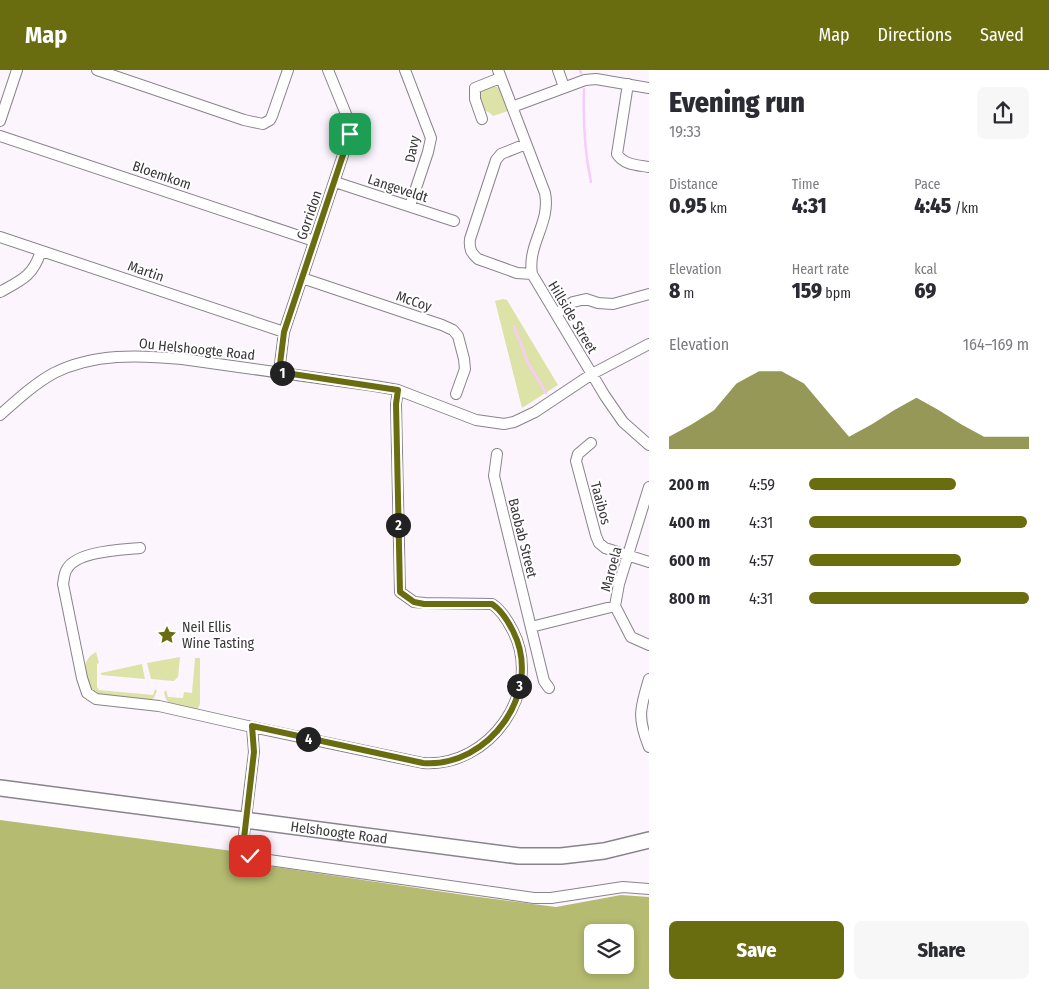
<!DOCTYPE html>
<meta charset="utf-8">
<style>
:root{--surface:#fff;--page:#f7f7f7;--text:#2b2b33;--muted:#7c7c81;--accent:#696d10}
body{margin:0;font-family:"Fira Sans Condensed",sans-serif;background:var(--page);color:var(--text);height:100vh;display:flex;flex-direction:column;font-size:19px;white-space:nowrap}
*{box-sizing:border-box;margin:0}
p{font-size:16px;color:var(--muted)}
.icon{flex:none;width:28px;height:28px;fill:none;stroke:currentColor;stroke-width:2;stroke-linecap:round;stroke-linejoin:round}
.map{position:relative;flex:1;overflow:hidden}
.side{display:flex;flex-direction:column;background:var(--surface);width:400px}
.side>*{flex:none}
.tools{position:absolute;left:584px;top:854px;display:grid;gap:10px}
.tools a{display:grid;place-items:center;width:50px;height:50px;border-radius:8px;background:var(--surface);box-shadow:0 2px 8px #0003;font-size:25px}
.pin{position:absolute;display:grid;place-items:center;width:42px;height:42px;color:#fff;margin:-21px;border-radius:10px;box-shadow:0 2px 8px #0006}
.km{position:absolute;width:25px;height:25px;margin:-12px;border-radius:50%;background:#222;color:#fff;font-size:14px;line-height:25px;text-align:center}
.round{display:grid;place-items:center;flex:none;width:52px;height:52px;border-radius:8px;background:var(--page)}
.overview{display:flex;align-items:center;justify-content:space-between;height:85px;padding:0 20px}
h1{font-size:28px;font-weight:800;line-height:38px}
.stats{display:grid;grid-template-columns:repeat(3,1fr);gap:8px;height:85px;padding:5px 20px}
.stats div{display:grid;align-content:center}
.stats b{font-size:21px;font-weight:800}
.stats small{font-size:14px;font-weight:400}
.stats p{font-size:14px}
.chart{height:140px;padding:10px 20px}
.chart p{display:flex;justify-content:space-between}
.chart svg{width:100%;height:90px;margin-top:5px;fill:var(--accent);opacity:.7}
.action{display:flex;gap:10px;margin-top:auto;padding:10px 20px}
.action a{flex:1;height:58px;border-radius:8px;background:var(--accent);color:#fff;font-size:20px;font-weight:800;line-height:58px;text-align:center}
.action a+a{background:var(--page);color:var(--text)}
ul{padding:0 20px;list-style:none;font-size:16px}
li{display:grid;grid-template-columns:80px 60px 1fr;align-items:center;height:38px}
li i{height:12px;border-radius:6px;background:var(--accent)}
header{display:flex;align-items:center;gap:30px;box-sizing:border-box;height:70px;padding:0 25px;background:var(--accent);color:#fff}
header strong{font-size:24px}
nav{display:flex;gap:28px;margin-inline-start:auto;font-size:18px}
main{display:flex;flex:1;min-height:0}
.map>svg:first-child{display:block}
</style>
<header>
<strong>Map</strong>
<nav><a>Map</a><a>Directions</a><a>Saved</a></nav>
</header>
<main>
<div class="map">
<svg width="649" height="919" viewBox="0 0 649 919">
<rect width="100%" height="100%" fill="#fcf5fd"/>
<path fill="#dde2a6" d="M 491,15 L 500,18 L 508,41 L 493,46 L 490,43 L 482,39 L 478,21 Z
M 503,229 L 507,230 L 558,315 L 522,338 L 495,231 Z
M 96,582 L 99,593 L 97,594 L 97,617 L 99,620 L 153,625 L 155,619 L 157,621 L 154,628 L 150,630 L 98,626 L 89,620 C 86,604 79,592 96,582 Z
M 180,587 L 178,607 L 174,611 L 151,609 L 147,593 Z
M 195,588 L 200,588 L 200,634 L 197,641 L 170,635 L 166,629 L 164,622 L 166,620 L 168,627 L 183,628 L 184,622 L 192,623 Z
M 142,594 L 145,609 L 101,605 L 101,603 Z"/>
<path fill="#b5bb70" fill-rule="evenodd" d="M 0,750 L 240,782 C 245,791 253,793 262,795 L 471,826 L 556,837 L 621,825 L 649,827 L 649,919 L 0,919 ZM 592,862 L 625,862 L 625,895 L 592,895 Z"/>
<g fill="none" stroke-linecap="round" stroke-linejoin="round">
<path stroke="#f5ccfd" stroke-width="2.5" d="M 580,0 L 581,3
M 584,19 C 583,51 584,80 591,112
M 514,256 L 528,293 L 546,323"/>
<g stroke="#89838b" stroke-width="12">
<path id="street" d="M 97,0 L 244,50 L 263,54 L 270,50 L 272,46 L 288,0
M 405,0 L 431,68 L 428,82 L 410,136
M 498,0 L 545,123 C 551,153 527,174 532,204 L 605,326 L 623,352 L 649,375
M 558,0 L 564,17
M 628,14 L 617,84 C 624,95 637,95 649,97
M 512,37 L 585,10 L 596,9 L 649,18
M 482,49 L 475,29 L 475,18 L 500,8
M 0,51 L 17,0
M 0,66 L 314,171
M 526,74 L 501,84 L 496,90 L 470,169 C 469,179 471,183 478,189 L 517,203 L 532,204
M 335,112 L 454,151
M 0,167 L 284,262
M 302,208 L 442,255 L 453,260 L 458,266 L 464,289 L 465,299 L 456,324
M 0,222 C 22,210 33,206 41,181
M 556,244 L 573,232 L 586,229 L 598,233 L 613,234 L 649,224
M 279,302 L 284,262 L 350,64 L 348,49 L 328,0
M 0,345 C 17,330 34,314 54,303 C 94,283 139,285 182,289 L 375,316 L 398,320 L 476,350 L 504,354 L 514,352 L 535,342 L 592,304 L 649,274
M 591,373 L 578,384 L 576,391 L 596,466 L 599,473 L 605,478 L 649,492
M 497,384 L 494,406 L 544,611 L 549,618
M 649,417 L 619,514 L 615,536 L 631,567 L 649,575
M 140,478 C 121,480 77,481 67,499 C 64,503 64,510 63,514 L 82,608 L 87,623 L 96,629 L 159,636 L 252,657 L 254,682 L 243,773 C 243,782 247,785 255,788 L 534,828 L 551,828 L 623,817 L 649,819
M 531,557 L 615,536
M 649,609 C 640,639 637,647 649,677
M 252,657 L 423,693 C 489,698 544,622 513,561 C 508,551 501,540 492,534 L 425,533 L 414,532 L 400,522 L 396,334 L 398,320"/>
</g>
<g stroke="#89838b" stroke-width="18">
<g id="secondary">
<path id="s1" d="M 0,718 L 519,786 L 561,786 L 604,781 L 649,770"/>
</g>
</g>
<use href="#street" stroke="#fff" stroke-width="10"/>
<use href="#secondary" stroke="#fff" stroke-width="15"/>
</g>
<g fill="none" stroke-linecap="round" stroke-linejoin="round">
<g stroke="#fff" stroke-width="10">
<path id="route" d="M 250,786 L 245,781 L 243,777 L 254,682 L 252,656 L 423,693 C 489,698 544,622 513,561 C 508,551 501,540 492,534 L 424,534 L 414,532 L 400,522 L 396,334 L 398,320 L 279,302 L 284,262 L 350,64"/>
</g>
<use href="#route" stroke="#696d10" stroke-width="6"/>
</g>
<defs>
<g id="sight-bare" transform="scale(1.5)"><path d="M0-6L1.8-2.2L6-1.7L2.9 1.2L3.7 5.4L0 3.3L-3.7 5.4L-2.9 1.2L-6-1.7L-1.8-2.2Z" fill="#696d10" stroke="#fff" stroke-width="2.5" paint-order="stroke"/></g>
</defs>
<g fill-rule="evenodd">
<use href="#sight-bare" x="167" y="565"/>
</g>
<g text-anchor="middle" stroke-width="4" stroke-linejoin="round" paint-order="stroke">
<g font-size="14" fill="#3a373a" stroke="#fff">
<text transform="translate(412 79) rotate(-79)" y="5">Davy</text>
<text transform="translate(162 105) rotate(19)" y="5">Bloemkom</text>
<text transform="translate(398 118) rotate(18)" y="5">Langeveldt</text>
<text transform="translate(309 145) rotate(-71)" y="5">Gorridon</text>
<text transform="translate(146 201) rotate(19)" y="5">Martin</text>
<text transform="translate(414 231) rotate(19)" y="5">McCoy</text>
<text transform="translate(573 247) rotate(59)" y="5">Hillside Street</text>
<text transform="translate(197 279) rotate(6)" y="5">Ou Helshoogte Road</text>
<text transform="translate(601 433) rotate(75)" y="5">Taaibos</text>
<text transform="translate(523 468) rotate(76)" y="5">Baobab Street</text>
<text transform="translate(611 499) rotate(-75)" y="5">Maroela</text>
<text dy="5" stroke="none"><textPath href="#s1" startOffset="342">Helshoogte Road</textPath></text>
</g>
<g font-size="14" fill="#3a373a" stroke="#fff" text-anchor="start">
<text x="182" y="562">Neil Ellis<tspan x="182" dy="16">Wine Tasting</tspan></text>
</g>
</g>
</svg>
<div class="tools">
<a><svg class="icon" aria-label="layers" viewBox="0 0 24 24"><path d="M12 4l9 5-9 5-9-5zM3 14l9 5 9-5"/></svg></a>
</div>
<div class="pin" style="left:350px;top:64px;background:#1e9e55"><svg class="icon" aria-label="arrive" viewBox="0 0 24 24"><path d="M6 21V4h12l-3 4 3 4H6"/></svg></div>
<div class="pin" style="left:250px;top:786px;background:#d93025"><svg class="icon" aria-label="check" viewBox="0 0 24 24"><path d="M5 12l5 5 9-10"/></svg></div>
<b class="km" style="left:282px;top:303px">1</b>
<b class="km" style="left:398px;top:455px">2</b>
<b class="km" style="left:519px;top:616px">3</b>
<b class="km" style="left:308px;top:669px">4</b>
</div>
<section class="side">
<div class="overview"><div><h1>Evening run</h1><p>19:33</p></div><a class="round"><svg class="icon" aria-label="share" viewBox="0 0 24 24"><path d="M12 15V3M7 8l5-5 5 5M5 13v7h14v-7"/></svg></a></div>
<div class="stats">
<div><p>Distance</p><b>0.95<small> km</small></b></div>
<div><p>Time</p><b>4:31</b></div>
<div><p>Pace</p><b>4:45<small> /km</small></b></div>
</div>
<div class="stats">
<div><p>Elevation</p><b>8<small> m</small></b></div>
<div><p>Heart rate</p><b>159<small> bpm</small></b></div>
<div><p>kcal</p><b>69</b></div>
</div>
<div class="chart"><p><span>Elevation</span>164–169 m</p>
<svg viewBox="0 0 160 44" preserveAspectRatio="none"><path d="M0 44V38L10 32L20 25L30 12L40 6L50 6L60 12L70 25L80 38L90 32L100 25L110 19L120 25L130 32L140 38L150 38L160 38V44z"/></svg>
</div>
<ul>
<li><b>200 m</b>4:59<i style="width:67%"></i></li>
<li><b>400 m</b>4:31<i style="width:99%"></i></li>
<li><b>600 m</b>4:57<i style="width:69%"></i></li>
<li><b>800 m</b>4:31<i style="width:100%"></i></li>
</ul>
<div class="action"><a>Save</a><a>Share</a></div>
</section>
</main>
